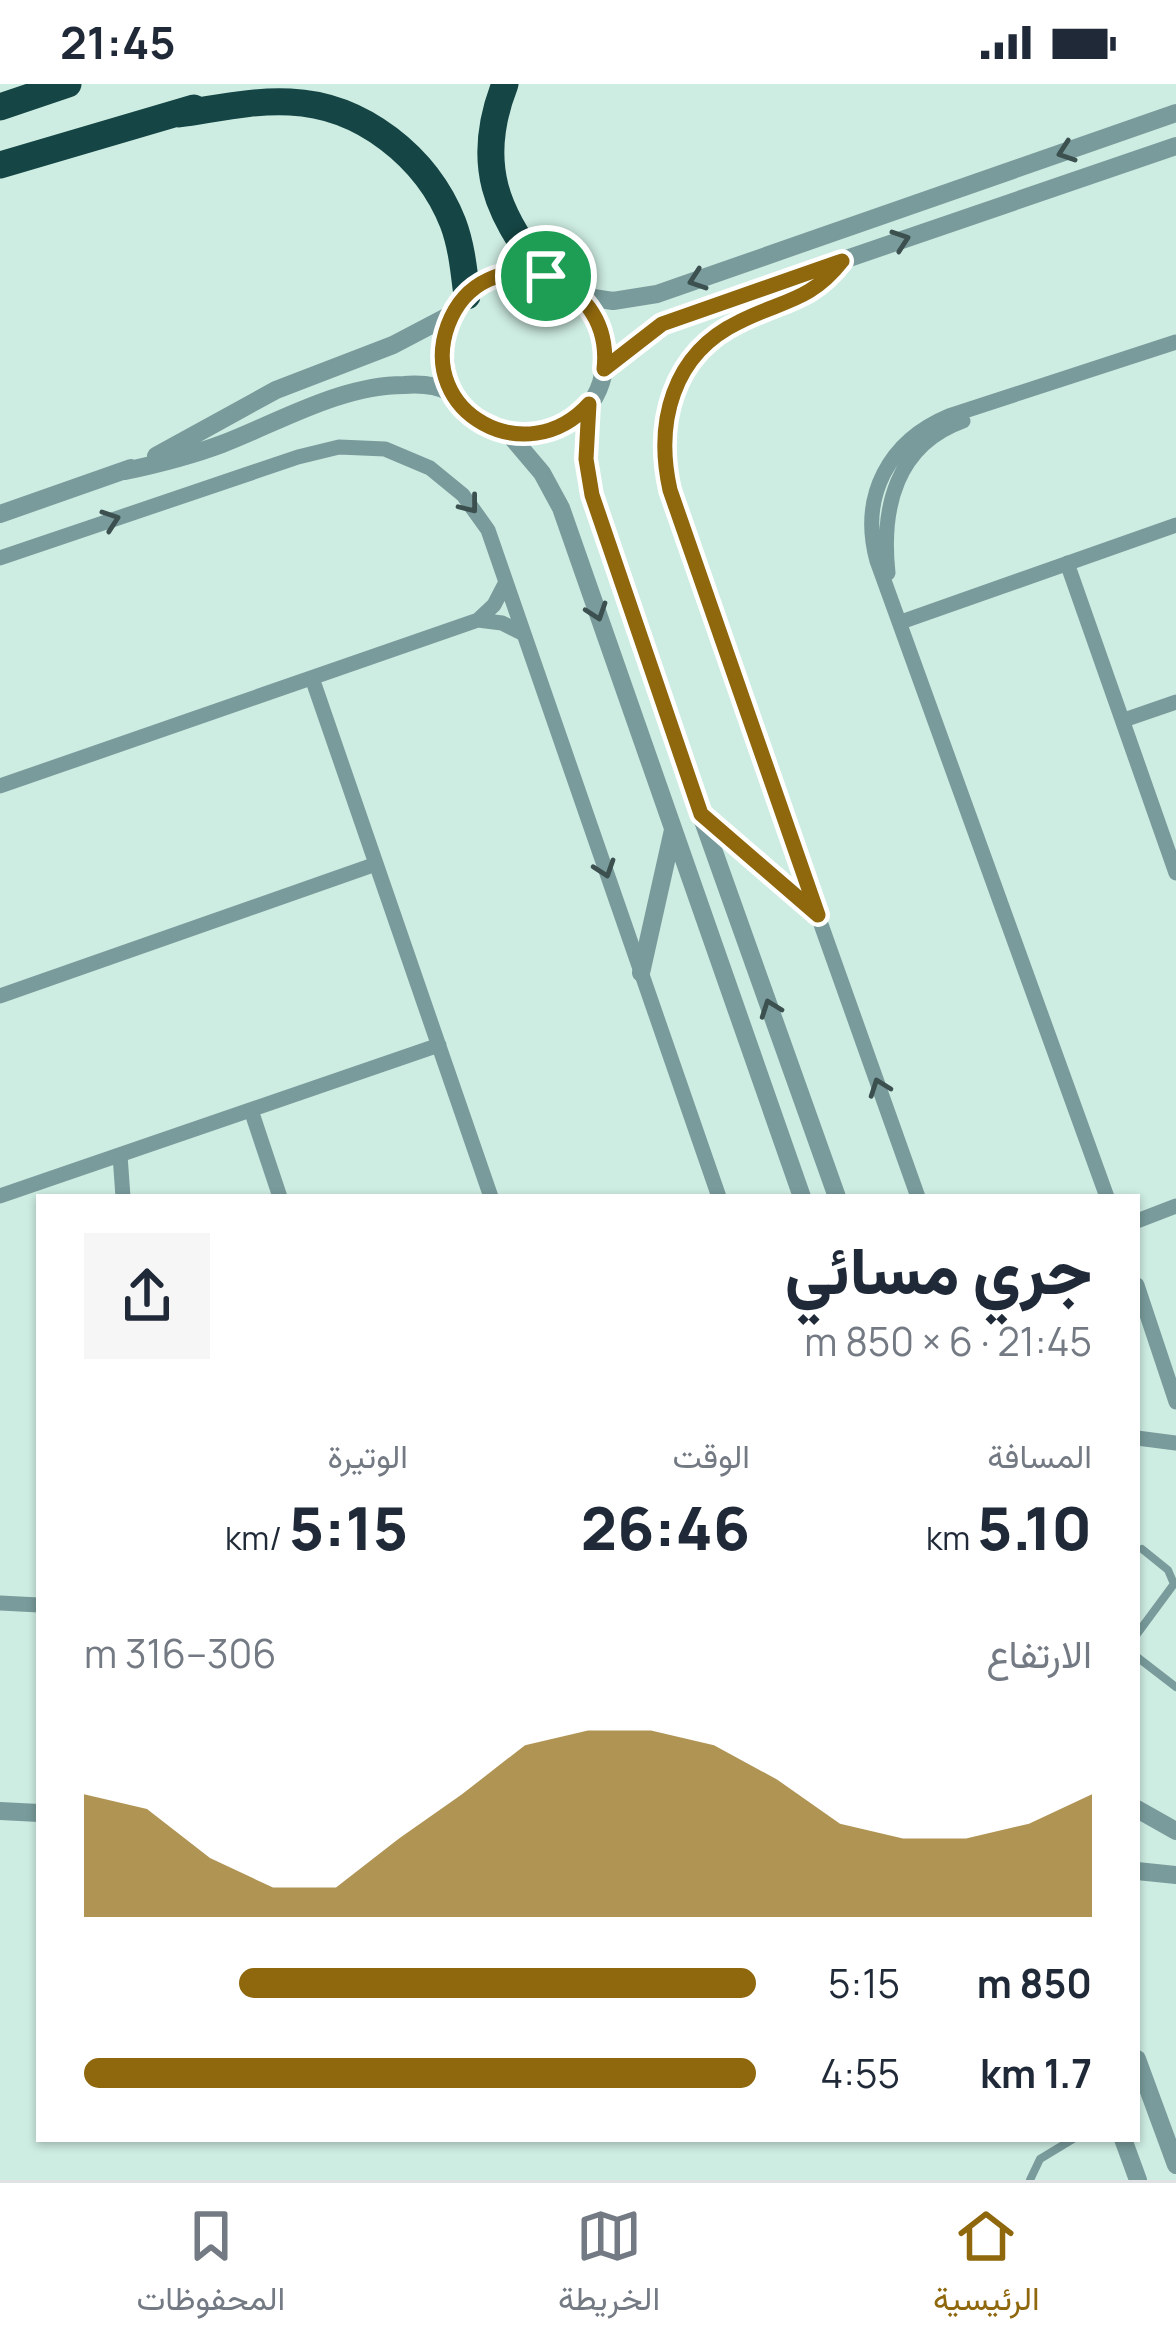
<!DOCTYPE html>
<html lang="ar">
<meta charset="utf-8">
<style>
:root{--surface:#fff;--page:#f6f6f7;--text:#1f2937;--muted:#747a83;--line:#e0e1e3;--accent:#8f670d}
body{margin:0;font-family:Manrope,Vazirmatn,sans-serif;background:var(--page);color:var(--text);direction:rtl;height:100vh;display:flex;flex-direction:column;font-size:45px;white-space:nowrap}
*{box-sizing:border-box;margin:0}
p{font-size:39px;color:var(--muted)}
.icon{flex:none;width:66px;height:66px;fill:none;stroke:currentColor;stroke-width:2;stroke-linecap:round;stroke-linejoin:round}
.map{position:relative;flex:1;overflow:hidden;direction:ltr}
.panel{position:absolute;left:36px;top:1110px;width:1104px;height:948px;display:flex;flex-direction:column;background:var(--surface);border-radius:0px;box-shadow:0 3px 9px #0004;direction:rtl}
.panel>*{flex:none}
.pin{position:absolute;display:grid;place-items:center;width:102px;height:102px;color:#fff;margin:-51px;border:6px solid #fff;border-radius:50%;box-shadow:0 3px 12px #0007}
.round{display:grid;place-items:center;flex:none;width:126px;height:126px;border-radius:0px;background:var(--page)}
.summary{display:flex;align-items:center;justify-content:space-between;height:204px;padding:0 48px}
h1{font-size:66px;font-weight:800;line-height:90px}
.stats{display:grid;grid-template-columns:repeat(3,1fr);gap:18px;height:204px;padding:12px 48px}
.stats div{display:grid;align-content:center}
.stats b{font-size:60px;font-weight:800}
.stats small{font-size:33px;font-weight:400}
.stats p{font-size:33px}
.chart{height:336px;padding:24px 48px}
.chart p{display:flex;justify-content:space-between}
.chart svg{width:100%;height:216px;margin-top:12px;fill:var(--accent);opacity:.7}
ul{padding:0 48px;list-style:none;font-size:39px}
li{display:grid;grid-template-columns:192px 144px 1fr;align-items:center;height:90px}
li i{height:30px;border-radius:15px;background:var(--accent)}
.status{display:flex;justify-content:space-between;align-items:center;height:84px;padding:0 60px;background:var(--surface);direction:ltr}
.status svg{height:33px;fill:currentColor}
.tabs{display:flex;justify-content:space-around;align-items:center;height:168px;border-top:3px solid var(--line);background:var(--surface);font-size:33px;color:var(--muted)}
.tabs a{display:grid;justify-items:center;gap:6px}
.tabs .on{color:var(--accent)}
.map>svg:first-child{display:block}
</style>
<div class="status"><b>21:45</b><svg viewBox="0 0 49 12"><path d="M0 12V9h3v3zM5 12V6h3v6zM10 12V3h3v9zM15 12V0h3v12zM26 1h20v11H26zM47 4h2v5h-2z"/></svg></div>
<div class="map">
<svg width="1176" height="2096" viewBox="0 0 1176 2096">
<rect width="100%" height="100%" fill="#cdece2"/>
<g fill="none" stroke-linecap="round" stroke-linejoin="round">
<path stroke="#799b9b" stroke-width="8" d="M 1137,1550 L 1174,1500 L 1168,1486 L 1142,1465
M 1137,1573 L 1176,1603
M 1030,2096 L 1040,2075 L 1073,2055"/>
<path stroke="#799b9b" stroke-width="15" d="M 842,177 L 813,208 L 736,238 L 698,269 L 672,309 L 665,331 L 664,379 L 713,537 L 918,1113
M 0,474 L 298,373 L 339,363 L 385,365 L 430,384 L 463,411 L 488,446 L 719,1113
M 1067,479 L 1176,789
M 888,489 C 881,424 896,361 963,337
M 478,536 L 502,539 L 524,550
M 901,538 L 1176,441
M 312,594 L 491,1113
M 1124,636 L 1176,618
M 0,702 L 478,536 L 494,521 L 506,498
M 0,912 L 376,780
M 251,1026 L 280,1113
M 120,1071 L 123,1113
M 0,1112 L 439,961
M 1107,1113 L 877,477 C 859,412 889,357 949,332 L 1176,258
M 1137,1137 L 1176,1122
M 1137,1201 L 1176,1318
M 1137,1354 L 1176,1359
M 0,1519 L 39,1521"/>
<path stroke="#799b9b" stroke-width="18" d="M 580,212 L 613,217 L 657,210 L 1176,29
M 604,285 L 647,249 L 677,233 L 1176,62
M 589,321 L 586,375 L 592,411 L 645,574 L 837,1113
M 509,350 L 542,389 L 561,424 L 802,1113
M 156,372 L 276,306 L 393,261 L 454,229
M 125,387 C 158,380 190,372 222,360 C 279,338 341,301 404,301 C 418,300 437,301 449,308 C 457,312 461,322 467,328 C 492,352 529,358 561,343 C 647,302 594,167 503,192 C 450,206 433,262 453,309
M 0,430 L 131,384
M 704,732 L 818,831
M 641,889 L 673,746
M 1137,1725 L 1176,1747
M 0,1727 L 39,1729
M 1137,1787 L 1176,1791
M 1137,1975 L 1176,2081
M 1123,2055 L 1138,2096"/>
<path stroke="#154544" stroke-width="27" d="M 505,0 C 474,79 496,131 546,192
M 0,23 L 68,0
M 179,30 C 215,25 253,16 290,18 C 362,21 427,73 453,139 C 462,163 464,188 467,212
M 0,81 L 194,24"/>
</g>
<defs><path id="oneway-chevron" d="M-2-3.5L2.5 0L-2 3.5" fill="none" stroke-width="1.6" stroke-linecap="round" stroke-linejoin="round" transform="scale(3)"/></defs>
<g stroke="#3b504f">
<use href="#oneway-chevron" transform="translate(1066 68) rotate(161)"/>
<use href="#oneway-chevron" transform="translate(901 156) rotate(-19)"/>
<use href="#oneway-chevron" transform="translate(697 196) rotate(161)"/>
<use href="#oneway-chevron" transform="translate(470 421) rotate(52)"/>
<use href="#oneway-chevron" transform="translate(111 436) rotate(-19)"/>
<use href="#oneway-chevron" transform="translate(597 528) rotate(71)"/>
<use href="#oneway-chevron" transform="translate(605 785) rotate(71)"/>
<use href="#oneway-chevron" transform="translate(770 924) rotate(-110)"/>
<use href="#oneway-chevron" transform="translate(879 1003) rotate(-110)"/>
</g>
<g fill="none" stroke-linecap="round" stroke-linejoin="round">
<g stroke="#fff" stroke-width="24">
<path id="route" d="M 842,177 C 810,218 782,216 739,238 C 672,270 655,339 670,406 L 818,831 L 701,730 L 592,411 L 586,375 L 589,320 C 527,389 416,329 448,241 C 482,150 615,187 604,285 L 662,240 Z"/>
</g>
<use href="#route" stroke="#8f670d" stroke-width="15"/>
</g>
</svg>
<div class="pin" style="left:546px;top:192px;background:#1e9e55"><svg class="icon" aria-label="arrive" viewBox="0 0 24 24"><path d="M6 21V4h12l-3 4 3 4H6"/></svg></div>
<section class="panel">
<div class="summary"><div><h1>جري مسائي</h1><p>21:45 · 6 × 850 m</p></div><a class="round"><svg class="icon" aria-label="share" viewBox="0 0 24 24"><path d="M12 15V3M7 8l5-5 5 5M5 13v7h14v-7"/></svg></a></div>
<div class="stats">
<div><p>المسافة</p><b>5.10<small> km</small></b></div>
<div><p>الوقت</p><b>26:46</b></div>
<div><p>الوتيرة</p><b>5:15<small> /km</small></b></div>
</div>
<div class="chart"><p><span>الارتفاع</span>306–316 m</p>
<svg viewBox="0 0 160 44" preserveAspectRatio="none"><path d="M0 44V19L10 22L20 32L30 38L40 38L50 28L60 19L70 9L80 6L90 6L100 9L110 16L120 25L130 28L140 28L150 25L160 19V44z"/></svg>
</div>
<ul>
<li><b>850 m</b>5:15<i style="width:77%"></i></li>
<li><b>1.7 km</b>4:55<i style="width:100%"></i></li>
</ul>
</section>
</div>
<nav class="tabs">
<a class="on"><svg class="icon" aria-label="home" viewBox="0 0 24 24"><path d="M3 11l9-7 9 7M6 9v11h12V9"/></svg>الرئيسية</a>
<a><svg class="icon" aria-label="map" viewBox="0 0 24 24"><path d="M3 6l6-2 6 2 6-2v14l-6 2-6-2-6 2zM9 4v14M15 6v14"/></svg>الخريطة</a>
<a><svg class="icon" aria-label="saved" viewBox="0 0 24 24"><path d="M7 4h10v16l-5-4-5 4z"/></svg>المحفوظات</a>
</nav>
